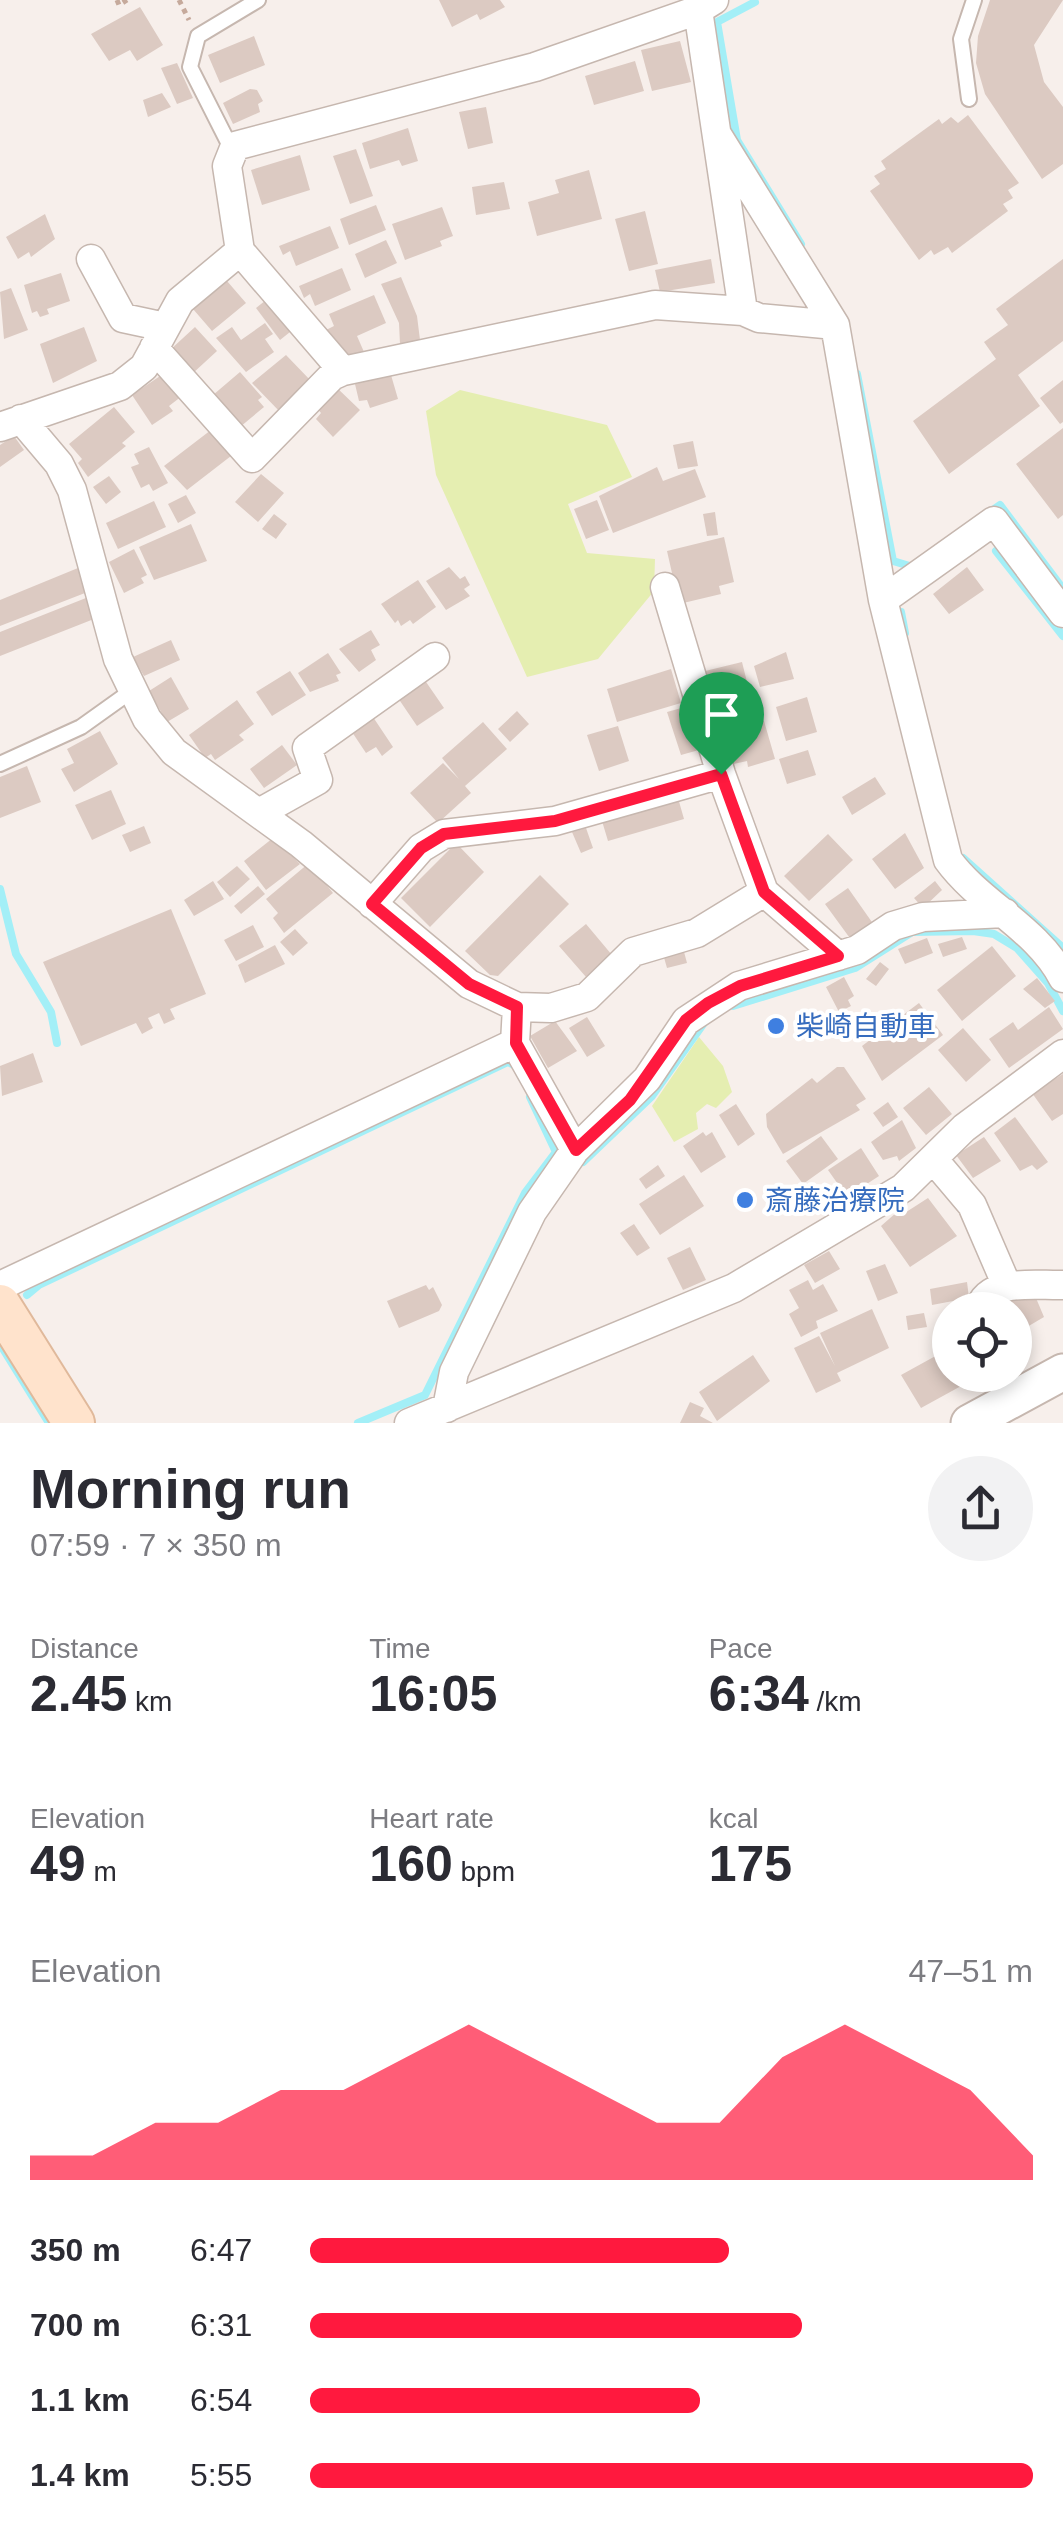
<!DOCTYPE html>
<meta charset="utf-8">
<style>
:root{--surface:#fff;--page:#f2f2f3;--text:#2b2b33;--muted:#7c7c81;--accent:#ff193e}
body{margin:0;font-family:Arial,"Noto Sans JP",sans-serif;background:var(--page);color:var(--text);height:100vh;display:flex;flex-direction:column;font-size:38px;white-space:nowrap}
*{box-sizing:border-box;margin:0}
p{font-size:32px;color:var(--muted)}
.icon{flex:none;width:55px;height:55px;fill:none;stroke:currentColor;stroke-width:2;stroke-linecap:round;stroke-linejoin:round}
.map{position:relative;height:1423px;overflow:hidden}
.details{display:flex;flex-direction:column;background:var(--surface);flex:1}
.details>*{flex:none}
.fabs{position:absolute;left:932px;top:1292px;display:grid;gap:20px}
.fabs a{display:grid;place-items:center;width:100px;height:100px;border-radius:50%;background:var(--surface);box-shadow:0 5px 15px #0003;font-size:50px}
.pin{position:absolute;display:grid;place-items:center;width:85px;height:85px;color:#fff;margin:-102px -42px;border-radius:50% 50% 50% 0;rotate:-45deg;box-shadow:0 0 10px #0007}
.pin .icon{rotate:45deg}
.round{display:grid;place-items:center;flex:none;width:105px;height:105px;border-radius:52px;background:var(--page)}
.overview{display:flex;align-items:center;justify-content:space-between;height:170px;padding:0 30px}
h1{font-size:55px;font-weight:600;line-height:75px}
.stats{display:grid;grid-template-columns:repeat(3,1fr);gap:15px;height:170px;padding:10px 30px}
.stats div{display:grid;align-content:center}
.stats b{font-size:50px;font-weight:600}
.stats small{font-size:28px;font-weight:400}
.stats p{font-size:28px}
.chart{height:280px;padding:20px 30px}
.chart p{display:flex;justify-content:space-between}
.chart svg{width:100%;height:180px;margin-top:10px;fill:var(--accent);opacity:.7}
ul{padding:0 30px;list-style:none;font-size:32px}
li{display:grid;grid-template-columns:160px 120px 1fr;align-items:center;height:75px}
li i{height:25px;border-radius:12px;background:var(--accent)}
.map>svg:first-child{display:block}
</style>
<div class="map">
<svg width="1063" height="1423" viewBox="0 0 1063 1423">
<rect width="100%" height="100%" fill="#f7efeb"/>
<path fill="#e5eeb1" d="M 460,390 L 607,425 L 632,477 L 568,504 L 587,553 L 655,559 L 654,591 L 598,659 L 527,677 L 436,475 L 426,411 Z
M 699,1037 L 723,1066 L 732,1092 L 716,1108 L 707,1104 L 696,1113 L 698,1129 L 674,1142 L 652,1106 Z"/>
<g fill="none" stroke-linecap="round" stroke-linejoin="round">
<path stroke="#a3eff7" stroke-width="8" d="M 755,2 L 717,22 L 737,140 L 801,244
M 857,374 L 893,561 L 913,567
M 990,512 L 1000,505 L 1063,589
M 996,551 L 1063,636
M 901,612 L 905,633
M 963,858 L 1063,948
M 0,889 L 16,954 L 51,1012 L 57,1043
M 733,1006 L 855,968 L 912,932 L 973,931 L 994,934 L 1017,948 L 1048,983 L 1063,1011
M 583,1162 L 652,1096 L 704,1023
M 27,1295 L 39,1285 L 508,1062 L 516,1066
M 0,1344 L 49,1423
M 358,1423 L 425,1395 L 525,1193 L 556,1152 L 530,1097"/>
</g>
<path fill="#dccac2" d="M 439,0 L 500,0 L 505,7 L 480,20 L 477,14 L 452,27 Z
M 990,0 L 1063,0 L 1034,45 L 1044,82 L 1063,107 L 1063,164 L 1042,179 L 985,94 L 976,63 L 978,36 Z
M 140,7 L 163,45 L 137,61 L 130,50 L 109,61 L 91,34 Z
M 254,36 L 265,65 L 220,83 L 208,55 Z
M 680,41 L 691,82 L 652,91 L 641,50 Z
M 635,61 L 644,91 L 594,105 L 585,76 Z
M 177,63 L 193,98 L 177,104 L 161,68 Z
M 250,89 L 257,90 L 263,101 L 258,104 L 260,112 L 233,124 L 223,103 Z
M 162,93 L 171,107 L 148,117 L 143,100 Z
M 486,107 L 493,143 L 468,149 L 459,112 Z
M 968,115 L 1019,183 L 1008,190 L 1013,198 L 1003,204 L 1008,211 L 952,253 L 948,247 L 934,255 L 931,250 L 919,260 L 870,191 L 880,184 L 874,176 L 886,169 L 881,161 L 939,119 L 942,124 L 951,117 L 958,123 Z
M 408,128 L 418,161 L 402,166 L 399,160 L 370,169 L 362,143 Z
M 356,149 L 373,196 L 350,204 L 333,156 Z
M 300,155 L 310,190 L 262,205 L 251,170 Z
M 589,170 L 602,219 L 537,236 L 528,202 L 559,193 L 555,180 Z
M 504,182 L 510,209 L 476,215 L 472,187 Z
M 376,205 L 386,230 L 349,245 L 340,219 Z
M 442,207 L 453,236 L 440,241 L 442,246 L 405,260 L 392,224 Z
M 645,211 L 658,264 L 629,271 L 615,219 Z
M 45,214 L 55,239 L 31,257 L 29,252 L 18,259 L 6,237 Z
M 330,226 L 339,248 L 296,266 L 290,251 L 283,255 L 279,246 Z
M 386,240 L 397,263 L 365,278 L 355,254 Z
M 711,259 L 715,283 L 660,292 L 655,270 Z
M 1063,259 L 1063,341 L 1018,375 L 1040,406 L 949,474 L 913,421 L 996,359 L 984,342 L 1008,325 L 996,309 Z
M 342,268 L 351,290 L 315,306 L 310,294 L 304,298 L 299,286 Z
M 61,273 L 70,301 L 47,309 L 49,314 L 40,317 L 37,311 L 32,313 L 24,285 Z
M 401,277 L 417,316 L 420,340 L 400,344 L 399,323 L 381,284 Z
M 227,281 L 246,303 L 212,331 L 193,309 Z
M 11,288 L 28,330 L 4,339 L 0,292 Z
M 374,295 L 386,323 L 357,336 L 364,352 L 343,361 L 324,331 L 334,326 L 329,314 Z
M 271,296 L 295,328 L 280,340 L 256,308 Z
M 265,323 L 273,334 L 265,339 L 274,352 L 246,372 L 216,338 L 232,327 L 241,340 Z
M 84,327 L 97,361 L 53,383 L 40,344 Z
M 195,327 L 217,351 L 192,374 L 170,350 Z
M 286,355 L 312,382 L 281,413 L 252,383 Z
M 166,372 L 182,396 L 169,406 L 173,411 L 152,425 L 132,395 Z
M 240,372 L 262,397 L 258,400 L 264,407 L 240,427 L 213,395 Z
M 391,375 L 398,399 L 370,408 L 367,400 L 359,401 L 355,384 Z
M 1063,380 L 1063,422 L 1060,424 L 1040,398 Z
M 335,386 L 360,410 L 333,437 L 316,419 L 321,413 L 316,407 Z
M 114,407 L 135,432 L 122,443 L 126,446 L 88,477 L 78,463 L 82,459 L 69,444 Z
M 1063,428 L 1063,515 L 1058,519 L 1016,464 Z
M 211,430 L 231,456 L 187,490 L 164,466 Z
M 14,436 L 24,450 L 0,467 L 0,445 Z
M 693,441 L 698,466 L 678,469 L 673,445 Z
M 149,447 L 168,483 L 153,491 L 149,484 L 141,488 L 131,467 L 139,464 L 134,454 Z
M 657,467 L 663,481 L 695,469 L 706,497 L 613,533 L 599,496 Z
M 261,474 L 284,493 L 258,522 L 235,502 Z
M 109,476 L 121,492 L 106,504 L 93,487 Z
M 186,495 L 196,513 L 178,523 L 168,504 Z
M 597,500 L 609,530 L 586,539 L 574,509 Z
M 154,501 L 166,527 L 118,549 L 106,523 Z
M 715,512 L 718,535 L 707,536 L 703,514 Z
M 274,514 L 287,524 L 276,539 L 262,529 Z
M 191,524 L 207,561 L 154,580 L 139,547 Z
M 724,537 L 734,582 L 719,586 L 721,594 L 679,604 L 667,551 Z
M 134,549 L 147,575 L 141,578 L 144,583 L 124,593 L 109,562 Z
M 449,567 L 460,579 L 465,576 L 470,585 L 464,589 L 470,596 L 446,610 L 426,581 Z
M 967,567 L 984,590 L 949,614 L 933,594 Z
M 78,568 L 85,593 L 0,626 L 0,600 Z
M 418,580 L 436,607 L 413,624 L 410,620 L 401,626 L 398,620 L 395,623 L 381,604 Z
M 91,596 L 99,617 L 0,656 L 0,632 Z
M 371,630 L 380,645 L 371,650 L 376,660 L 359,672 L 339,649 Z
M 171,640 L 180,660 L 144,676 L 133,657 Z
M 786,652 L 794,679 L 760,687 L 754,666 Z
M 328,653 L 341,673 L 336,675 L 339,681 L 310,692 L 298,673 Z
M 742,662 L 749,690 L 727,695 L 730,704 L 711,709 L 701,672 Z
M 671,669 L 681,703 L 617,722 L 607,689 Z
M 290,671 L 306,695 L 272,716 L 256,692 Z
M 171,677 L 189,709 L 167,722 L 149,691 Z
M 424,679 L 444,708 L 417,726 L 398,698 Z
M 807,697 L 817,732 L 786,741 L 776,707 Z
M 237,700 L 254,724 L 239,735 L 244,740 L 215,760 L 211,754 L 205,758 L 189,735 Z
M 692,705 L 706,748 L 681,755 L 667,712 Z
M 517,711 L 529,724 L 510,742 L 498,729 Z
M 373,717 L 393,747 L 382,756 L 376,747 L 366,753 L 352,732 Z
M 764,721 L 775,759 L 748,767 L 747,761 L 729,765 L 720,734 Z
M 483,722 L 507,749 L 465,786 L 471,793 L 438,823 L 410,793 L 443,763 L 459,779 L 442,758 Z
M 618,726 L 629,761 L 599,771 L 587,735 Z
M 100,731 L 118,764 L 74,792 L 61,769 L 74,763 L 67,749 Z
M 282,745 L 297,765 L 264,788 L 250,769 Z
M 808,750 L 816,775 L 787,784 L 779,759 Z
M 27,766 L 41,802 L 0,818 L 0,777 Z
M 875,777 L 886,794 L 852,815 L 842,797 Z
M 111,790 L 126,824 L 92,840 L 75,805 Z
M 678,798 L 684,819 L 608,841 L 602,821 Z
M 144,826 L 151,843 L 130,852 L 122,835 Z
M 586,828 L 593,848 L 581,853 L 572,832 Z
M 905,833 L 924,868 L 895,889 L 872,859 Z
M 828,834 L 853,860 L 809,901 L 784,876 Z
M 273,838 L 300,864 L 266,890 L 244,861 Z
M 456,843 L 484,872 L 430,927 L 401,898 Z
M 309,863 L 333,893 L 284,933 L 273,918 L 278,913 L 266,899 Z
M 237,866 L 250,879 L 230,897 L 217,882 Z
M 540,875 L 569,904 L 498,976 L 490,975 L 465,951 Z
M 213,881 L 224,899 L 194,916 L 184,900 Z
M 935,881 L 942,890 L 923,908 L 914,898 Z
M 258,886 L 265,894 L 241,914 L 234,906 Z
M 848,888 L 874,925 L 852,941 L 825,904 Z
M 171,909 L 206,994 L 170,1009 L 175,1019 L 164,1024 L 159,1013 L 148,1018 L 153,1028 L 142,1034 L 136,1023 L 81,1046 L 43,962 Z
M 586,924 L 612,955 L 586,977 L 559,946 Z
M 253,925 L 264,947 L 236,961 L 224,940 Z
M 295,929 L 308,943 L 293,956 L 280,942 Z
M 962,937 L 967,949 L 943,957 L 938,944 Z
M 927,938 L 933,953 L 905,964 L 898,949 Z
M 275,945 L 285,964 L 245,983 L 238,965 Z
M 992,946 L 1016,976 L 962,1021 L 937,990 Z
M 683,948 L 687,963 L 667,968 L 663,954 Z
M 880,962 L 889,969 L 876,986 L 866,979 Z
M 844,977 L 854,996 L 848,1000 L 851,1006 L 839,1012 L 826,987 Z
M 1037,978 L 1055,1001 L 1045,1008 L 1023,989 Z
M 919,1003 L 943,1035 L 882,1081 L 862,1046 Z
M 1049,1007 L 1063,1029 L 1009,1068 L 989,1039 L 1013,1022 L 1018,1030 Z
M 587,1017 L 605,1046 L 587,1057 L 569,1028 Z
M 555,1021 L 577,1051 L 548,1068 L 530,1036 Z
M 963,1028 L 991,1060 L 966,1082 L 938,1050 Z
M 33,1053 L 43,1082 L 2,1096 L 0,1066 Z
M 837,1067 L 844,1067 L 866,1099 L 856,1105 L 860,1110 L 783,1154 L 767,1127 L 766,1114 L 812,1078 L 817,1083 Z
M 1063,1074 L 1063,1114 L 1052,1121 L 1032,1093 Z
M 929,1087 L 952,1114 L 926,1135 L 903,1108 Z
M 888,1102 L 898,1117 L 883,1127 L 873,1113 Z
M 736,1104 L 755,1134 L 738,1146 L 719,1115 Z
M 1015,1117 L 1048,1162 L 1037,1170 L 1032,1165 L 1020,1171 L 994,1133 Z
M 902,1120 L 916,1148 L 899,1161 L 897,1156 L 883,1160 L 871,1142 Z
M 703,1132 L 706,1136 L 712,1132 L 726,1157 L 701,1173 L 683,1146 Z
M 821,1136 L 838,1159 L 803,1184 L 786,1161 Z
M 984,1137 L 1001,1161 L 973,1178 L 956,1155 Z
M 861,1148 L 879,1176 L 847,1197 L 828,1170 Z
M 658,1165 L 665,1176 L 646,1189 L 639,1179 Z
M 684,1175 L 704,1206 L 660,1235 L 639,1204 Z
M 928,1198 L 957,1236 L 910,1267 L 881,1226 L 897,1212 L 900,1216 Z
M 634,1224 L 650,1248 L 637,1256 L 620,1233 Z
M 690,1247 L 706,1280 L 683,1290 L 667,1258 Z
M 829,1251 L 840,1269 L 815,1283 L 804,1265 Z
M 885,1264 L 898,1293 L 878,1301 L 866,1271 Z
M 808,1280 L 813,1290 L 823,1284 L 838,1311 L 816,1321 L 818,1328 L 801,1337 L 789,1314 L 799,1308 L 789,1290 Z
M 967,1282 L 969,1298 L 932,1305 L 930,1289 Z
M 426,1285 L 429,1290 L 433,1287 L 442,1305 L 439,1311 L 399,1328 L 387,1301 Z
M 1033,1291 L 1044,1317 L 1015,1334 L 1015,1310 L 982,1310 Z
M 872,1309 L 889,1348 L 837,1373 L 841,1381 L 816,1393 L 794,1348 L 819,1336 L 835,1366 L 820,1333 Z
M 924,1313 L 927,1327 L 908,1330 L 906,1316 Z
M 950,1348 L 950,1375 L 970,1375 L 972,1380 L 921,1408 L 901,1375 Z
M 753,1355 L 770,1381 L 717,1421 L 699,1392 Z
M 690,1402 L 704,1408 L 700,1416 L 713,1423 L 680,1423 Z"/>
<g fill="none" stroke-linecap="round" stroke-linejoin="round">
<g stroke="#c6b7af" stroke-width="18">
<path id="service" d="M 969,99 L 961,39 L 974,0
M 232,150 L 190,67 L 198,36 L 258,0
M 0,764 L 81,727 L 130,692"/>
</g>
<g stroke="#c6b7af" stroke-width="31">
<path id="minor" d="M 698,10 L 743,311
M 718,136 L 835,325 L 883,600 L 948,860 C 980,904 1037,928 1063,978
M 240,251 L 343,371
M 91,259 L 123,318 L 165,327
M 154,348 L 252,458 L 332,376 L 343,371 L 655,305 L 743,311 L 759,318 L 835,325
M 21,419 L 59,464 L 72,490 L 118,659 L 147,719 L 174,752 L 301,844 L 469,984 L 517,1007 L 551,1008 L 587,997 L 633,952 L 697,933 L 764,892 L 838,956
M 0,427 L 120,386 L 144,367 L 180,301 L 240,251 L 227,166 L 235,146 L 535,67 L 698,10 L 714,0
M 665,587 L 721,774 L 764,892
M 883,600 L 994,521 L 1063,613
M 259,813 L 318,780 L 307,748 L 435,657
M 372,904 L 421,848 L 444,834 L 555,821 L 721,774
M 515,1043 L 575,1150
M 934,1160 L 972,1205 L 1007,1286
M 0,1286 L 515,1043 L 517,1007
M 979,1310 C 988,1277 1036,1286 1063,1285
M 447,1408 L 454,1372 L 532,1212 L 575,1150 L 647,1079 L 686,1021 L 739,986 L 857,950 L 893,926 L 923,917 L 1005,913
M 409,1423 L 734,1288 L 903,1188 L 964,1128 L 1063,1054"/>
</g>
<g stroke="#c6b7af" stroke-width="39">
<path id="tertiary" d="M 969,1423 L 1063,1372"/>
</g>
<g stroke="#e0b99b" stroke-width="44">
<path id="secondary" d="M 0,1305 L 74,1423"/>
</g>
<path stroke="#c6aa9c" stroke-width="5" stroke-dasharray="5 5" stroke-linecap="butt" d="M 117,0 L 119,5 L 127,0
M 179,0 L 189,20"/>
<use href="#service" stroke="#fff" stroke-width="14"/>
<use href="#minor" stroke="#fff" stroke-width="28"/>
<use href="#tertiary" stroke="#fff" stroke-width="35"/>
<use href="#secondary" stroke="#ffe3cc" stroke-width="40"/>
</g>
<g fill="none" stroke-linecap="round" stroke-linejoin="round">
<g stroke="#fff" stroke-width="20">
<path id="route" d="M 721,774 L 764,892 L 838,956 L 740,986 L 708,1003 L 686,1020 L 630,1100 L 576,1150 L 516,1043 L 517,1007 L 469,984 L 372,904 L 421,848 L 444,834 L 555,821 Z"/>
</g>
<use href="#route" stroke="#ff193e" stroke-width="12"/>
</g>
<g fill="#3f7fe0" stroke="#fff" stroke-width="4">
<circle cx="776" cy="1026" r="10"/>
<circle cx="745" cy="1200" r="10"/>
</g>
<g text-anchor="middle" stroke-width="8" stroke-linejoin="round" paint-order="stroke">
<g font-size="28" fill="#366cbe" stroke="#fff" text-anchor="start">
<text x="796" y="1036">柴崎自動車</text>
<text x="765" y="1210">斎藤治療院</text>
</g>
</g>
</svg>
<div class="fabs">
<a><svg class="icon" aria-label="locate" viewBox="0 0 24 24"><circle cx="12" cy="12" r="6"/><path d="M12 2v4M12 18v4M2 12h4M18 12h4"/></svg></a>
</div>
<div class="pin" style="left:721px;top:774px;background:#1e9e55"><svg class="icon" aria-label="arrive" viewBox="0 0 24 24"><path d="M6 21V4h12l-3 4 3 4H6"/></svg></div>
</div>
<section class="details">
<div class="overview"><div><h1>Morning run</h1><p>07:59 · 7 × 350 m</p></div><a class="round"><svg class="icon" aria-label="share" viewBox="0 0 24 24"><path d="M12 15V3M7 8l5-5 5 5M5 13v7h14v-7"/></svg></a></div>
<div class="stats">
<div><p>Distance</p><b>2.45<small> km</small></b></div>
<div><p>Time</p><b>16:05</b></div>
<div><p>Pace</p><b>6:34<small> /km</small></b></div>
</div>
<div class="stats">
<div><p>Elevation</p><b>49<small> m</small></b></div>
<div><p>Heart rate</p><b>160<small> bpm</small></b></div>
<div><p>kcal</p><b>175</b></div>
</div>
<div class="chart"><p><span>Elevation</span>47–51 m</p>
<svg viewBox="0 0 160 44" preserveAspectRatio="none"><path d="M0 44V38L10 38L20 30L30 30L40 22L50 22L60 14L70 6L80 14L90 22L100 30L110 30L120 14L130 6L140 14L150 22L160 38V44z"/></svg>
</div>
<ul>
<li><b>350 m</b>6:47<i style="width:58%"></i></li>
<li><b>700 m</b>6:31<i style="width:68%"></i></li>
<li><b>1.1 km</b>6:54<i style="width:54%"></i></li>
<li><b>1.4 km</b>5:55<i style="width:100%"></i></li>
</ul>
</section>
